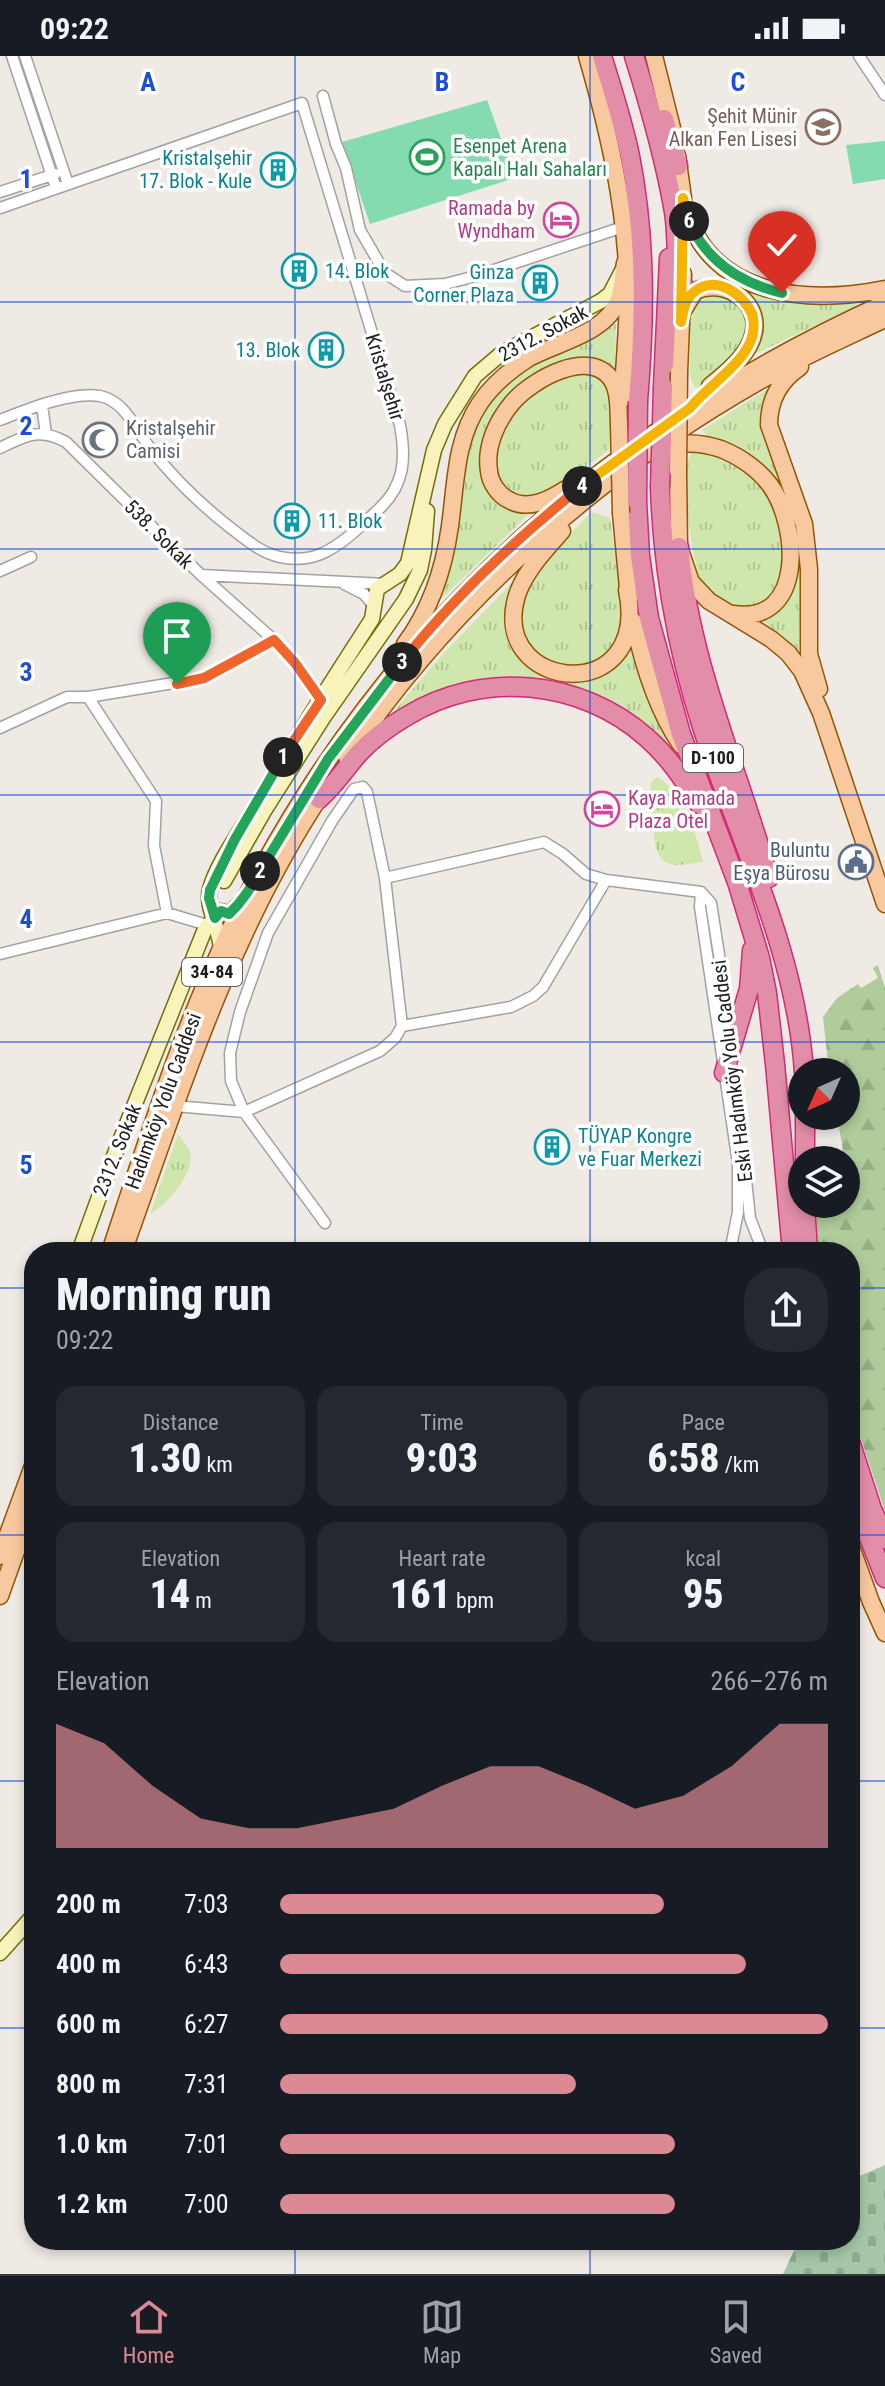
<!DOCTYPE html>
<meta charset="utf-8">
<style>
:root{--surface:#171b24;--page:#242831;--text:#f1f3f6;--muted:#9ea1a6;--line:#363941;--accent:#dd8994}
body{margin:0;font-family:"Roboto Condensed",sans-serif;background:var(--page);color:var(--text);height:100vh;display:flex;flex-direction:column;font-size:30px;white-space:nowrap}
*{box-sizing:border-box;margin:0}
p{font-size:26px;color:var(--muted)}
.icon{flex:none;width:44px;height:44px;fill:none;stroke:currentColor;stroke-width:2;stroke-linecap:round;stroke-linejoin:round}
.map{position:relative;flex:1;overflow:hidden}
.details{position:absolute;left:24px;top:1186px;width:836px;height:1008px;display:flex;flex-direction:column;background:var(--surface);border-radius:32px;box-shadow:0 4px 12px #0003}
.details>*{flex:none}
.needle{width:52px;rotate:225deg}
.fabs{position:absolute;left:788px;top:1002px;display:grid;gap:16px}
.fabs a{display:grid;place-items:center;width:72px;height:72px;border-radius:50%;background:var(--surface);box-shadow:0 4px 12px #0003;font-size:40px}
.pin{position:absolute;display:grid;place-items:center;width:68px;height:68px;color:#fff;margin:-82px -34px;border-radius:50% 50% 50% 0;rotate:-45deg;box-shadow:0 0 8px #0007}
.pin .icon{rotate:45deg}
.km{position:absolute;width:40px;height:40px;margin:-20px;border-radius:50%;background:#222;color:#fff;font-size:22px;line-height:40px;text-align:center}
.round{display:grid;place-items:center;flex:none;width:84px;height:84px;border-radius:32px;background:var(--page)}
.overview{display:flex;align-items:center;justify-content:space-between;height:136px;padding:0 32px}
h1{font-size:44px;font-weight:800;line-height:60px}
.metrics{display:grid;grid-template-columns:repeat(3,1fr);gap:12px;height:136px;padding:8px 32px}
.metrics div{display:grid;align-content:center;border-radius:20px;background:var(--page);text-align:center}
.metrics b{font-size:40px;font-weight:800}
.metrics small{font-size:22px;font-weight:400}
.metrics p{font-size:22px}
.chart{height:224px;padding:16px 32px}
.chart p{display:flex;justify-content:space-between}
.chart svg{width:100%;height:144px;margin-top:8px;fill:var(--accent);opacity:.7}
ul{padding:0 32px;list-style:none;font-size:26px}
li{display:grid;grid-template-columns:128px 96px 1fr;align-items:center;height:60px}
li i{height:20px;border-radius:10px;background:var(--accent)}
.status{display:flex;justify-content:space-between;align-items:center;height:56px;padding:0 40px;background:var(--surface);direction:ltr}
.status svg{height:22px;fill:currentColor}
.dock{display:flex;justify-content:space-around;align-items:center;height:112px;border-top:2px solid var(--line);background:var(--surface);font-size:22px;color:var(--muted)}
.dock a{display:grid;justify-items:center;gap:4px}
.dock .current{color:var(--accent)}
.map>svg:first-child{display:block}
</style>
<div class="status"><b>09:22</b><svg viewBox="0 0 49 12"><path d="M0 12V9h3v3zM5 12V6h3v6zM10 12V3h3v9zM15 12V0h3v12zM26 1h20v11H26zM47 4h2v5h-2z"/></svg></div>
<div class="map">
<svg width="885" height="2218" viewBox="0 0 885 2218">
<defs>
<pattern id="grass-tufts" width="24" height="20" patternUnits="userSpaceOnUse" patternTransform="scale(2)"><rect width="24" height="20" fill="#cfe7ac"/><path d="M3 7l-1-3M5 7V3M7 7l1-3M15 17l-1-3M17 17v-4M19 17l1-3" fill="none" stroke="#b1c694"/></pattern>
<pattern id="forest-firs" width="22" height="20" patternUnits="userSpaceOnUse" patternTransform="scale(2)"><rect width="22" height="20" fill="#afcc9a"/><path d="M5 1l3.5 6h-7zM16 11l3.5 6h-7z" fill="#96af84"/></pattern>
<pattern id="cemetery-stones" width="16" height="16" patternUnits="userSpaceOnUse" patternTransform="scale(2)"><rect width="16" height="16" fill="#a6c7a7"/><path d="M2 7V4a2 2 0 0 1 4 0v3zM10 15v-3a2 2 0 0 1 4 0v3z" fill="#8eaa8f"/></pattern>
</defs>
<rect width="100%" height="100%" fill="#efeae4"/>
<path fill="url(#grass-tufts)" d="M 742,231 L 775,242 L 797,246 L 859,244 L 860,248 L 753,299 C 767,270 764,254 742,231 Z
M 715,240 L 730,240 L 747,257 L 749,277 L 735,296 L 698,332 L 694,331 L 690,320 L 690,254 L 695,245 Z
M 611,267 L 616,268 L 615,311 L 610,313 L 596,307 L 515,336 L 484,422 L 532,455 L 434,550 L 470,379 L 492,341 L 508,325 L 529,311 Z
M 589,316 C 619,327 609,368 609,394 L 542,441 L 522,444 L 502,434 L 492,402 L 502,371 L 523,343 L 561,321 Z
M 766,334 L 771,339 L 802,497 L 799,587 L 798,597 L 796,597 L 756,565 L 768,562 L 776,556 L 784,548 L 793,525 L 781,437 L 711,384 L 702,374 Z
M 693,393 C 713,396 735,401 751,415 C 777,439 793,496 780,530 C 777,536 769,543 764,549 L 736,550 L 717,542 L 698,524 L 700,522 C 692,501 680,423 688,404 C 689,400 692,397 693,393 Z
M 592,456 L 610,462 L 624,563 L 615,589 L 594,609 L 557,611 L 530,594 L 521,576 L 521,545 L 528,528 L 561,486 Z
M 522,516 L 509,552 L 540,615 L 612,608 L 631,590 L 643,630 L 672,698 L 541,626 L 388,662 L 442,599 Z
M 657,721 C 685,737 696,777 703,806 C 691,807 676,812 665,806 C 661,803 659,800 657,795 C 654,786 648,731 652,725 C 653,723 656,722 657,721 Z
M 178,1078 C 183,1085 190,1092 191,1101 C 191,1121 166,1150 150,1158 Z"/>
<path fill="url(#forest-firs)" d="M 878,909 L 885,932 L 885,1455 L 850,1350 L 850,1196 L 817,1196 L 816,1148 L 846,1148 L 846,1104 L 841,1104 L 843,1094 L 837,1060 L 846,1060 L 846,1016 L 829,1016 L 823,961 L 837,942 L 858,928 L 861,932 L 878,922 L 873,912 Z"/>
<path fill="url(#cemetery-stones)" d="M 885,2109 L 885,2218 L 783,2218 L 799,2184 L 850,2184 L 850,2124 Z"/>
<path fill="#85dbb0" d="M 487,44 L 515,122 L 370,168 L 342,86 Z
M 885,85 L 885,123 L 853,128 L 846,89 Z"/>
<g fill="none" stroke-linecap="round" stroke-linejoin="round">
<g stroke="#a2a2a2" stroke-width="13">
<path id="street" d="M 12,0 L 56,132
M 25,0 L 68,128
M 859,0 L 885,39
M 323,40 L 336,88 L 346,112 L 360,174 L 385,217 L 405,230 L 445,228 L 476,220 L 623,171
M 0,136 L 55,118
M 0,152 L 302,47 L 400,369 C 406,402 405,429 379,453 C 362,469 342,489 321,498 C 304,505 284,504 268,497 C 255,492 243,481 232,473 C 201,449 174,423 150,392 C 136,374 125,345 100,340 C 72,335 26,354 0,364
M 42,349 L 46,378
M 0,392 C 25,380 39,371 66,386 L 201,519 L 386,528
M 0,515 L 31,501
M 201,519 L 274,584 L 295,607 L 321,644
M 344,528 L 364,538 L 375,551
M 0,672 L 67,641 L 88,641
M 701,836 L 711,847 L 726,944 L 729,982
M 701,836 L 700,851 L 738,1107 L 738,1156 L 730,1196
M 167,857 L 154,790 L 156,745 L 88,641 L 204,622 L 274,584
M 0,898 L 167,857 L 207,869
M 402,970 L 511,951 L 533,940 L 543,931 L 606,824
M 731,1006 L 740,1067 L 750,1162 L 763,1196
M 175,1050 L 244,1056 L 380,995 L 395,982 L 402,970 L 385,822
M 325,1167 L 244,1056 L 231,1025 L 230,997 L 240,956 L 268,877 L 332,765 L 354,733 L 363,731 L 367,736 L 385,822 L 544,786 L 563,798 L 586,818 L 606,824 L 701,836"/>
</g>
<g stroke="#717109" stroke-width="17">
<path id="secondary" d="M 224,825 L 264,755 L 323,662 L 406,543 L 420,514 L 424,494 L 427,455
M 221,893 C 220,874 205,850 210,833 C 217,808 238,779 251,757 C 289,691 331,627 372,563 L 377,533 L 400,518 L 408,507 L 434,394 L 445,368 L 475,320 L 502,297 L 601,245 L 610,238 L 622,215
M 79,1196 L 114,1100 L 205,873 L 221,855 L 229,858 L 240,847
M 0,1897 L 34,1859"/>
</g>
<g stroke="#925405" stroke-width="19">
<path id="primary" d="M 587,0 C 609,76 626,152 628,231 C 628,268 625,306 622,343
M 654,0 L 673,76
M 677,99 L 683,142 L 683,175
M 686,155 C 713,243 810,248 885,233
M 684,253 L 695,235 C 726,221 765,248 752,283 C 745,302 726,317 710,330
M 800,311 C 779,325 769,344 769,369 L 804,468 L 809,513 L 809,598 L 819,633
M 679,316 L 683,218
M 667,391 C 685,385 703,387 721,393 C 739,400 758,413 770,429 C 799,469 806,569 733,558
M 678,415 L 679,491 L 691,526 L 709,545 L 771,583 L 788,597 L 802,615 L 821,657 L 885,848
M 566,433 C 549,444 528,455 509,444 C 498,439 490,426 489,415 C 485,390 497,365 512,347 C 531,324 592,289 613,326 C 620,338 618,355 619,368
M 621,457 L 629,543
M 562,475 C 545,494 520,520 515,547 C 496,637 651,650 627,534
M 634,566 C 643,609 656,652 681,689
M 405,588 C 431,553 444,513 450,470 C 456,427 455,384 480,347 C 493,328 510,314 529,302 C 558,286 606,278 619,243 C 623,232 623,218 625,207
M 347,701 C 453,545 601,414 765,322 C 804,300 845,282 885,263
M 110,1196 C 151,1072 191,943 253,828 C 395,561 612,371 885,247
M 123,1196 C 180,1038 230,874 325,733
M 850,1488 L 871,1546 L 885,1577
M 0,1500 L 34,1407
M 0,1540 L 34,1445"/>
</g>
<g stroke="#d42a77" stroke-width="21">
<path id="highway" d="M 602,0 C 612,33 623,66 630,100 C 646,181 645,263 638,345
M 634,0 C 650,51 665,103 674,156 C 678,180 674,205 683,229
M 664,63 L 678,110
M 663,331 L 669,202
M 660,431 C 663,525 682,618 714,706 C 750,806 797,908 804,1016
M 637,445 L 640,500 L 649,562 L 681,678 L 737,826 L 760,902 L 767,937 L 775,1008 L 792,1196
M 679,491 C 690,607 737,711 769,822
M 319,743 C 335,729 345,713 359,697 C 372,683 390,670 407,660 C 482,614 580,623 646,681 C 668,700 684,724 699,748
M 724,1017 L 749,933 L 752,894
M 805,1104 L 805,1060
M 805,1148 L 808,1196
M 850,1385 L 872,1453 L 885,1483
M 850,1434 L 885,1522"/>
</g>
<use href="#street" stroke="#fff" stroke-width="10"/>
<use href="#secondary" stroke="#f7f3ba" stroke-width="14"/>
<use href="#primary" stroke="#f8c89f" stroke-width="16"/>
<use href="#highway" stroke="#e38ea8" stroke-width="18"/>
<g stroke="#925405" stroke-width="19" stroke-linecap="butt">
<path id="primary-bridge" d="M 619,368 L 621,457
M 678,415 L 679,316"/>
</g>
<g stroke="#d42a77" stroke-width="21" stroke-linecap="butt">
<path id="highway-bridge" d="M 660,431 L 663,331
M 637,445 L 638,345"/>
</g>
<use href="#primary-bridge" stroke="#f8c89f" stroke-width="16"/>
<use href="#highway-bridge" stroke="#e38ea8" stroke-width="18"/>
</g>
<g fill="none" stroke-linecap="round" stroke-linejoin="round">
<g stroke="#fff" stroke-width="16">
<path id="split-1" d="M 177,628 L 204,622 L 274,584 L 295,607 L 321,644 L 283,701"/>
</g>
<g stroke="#fff" stroke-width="16">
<path id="split-2" d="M 260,815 C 251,831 243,845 229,858 L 221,855 L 215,862 L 209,842 L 210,834 L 235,783 L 283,701"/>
</g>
<g stroke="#fff" stroke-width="16">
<path id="split-3" d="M 260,815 L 328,703 L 402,606"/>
</g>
<g stroke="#fff" stroke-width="16">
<path id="split-4" d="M 402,606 C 454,541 517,482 582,430"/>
</g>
<g stroke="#fff" stroke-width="16">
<path id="split-5" d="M 582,430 L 690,352 C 711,325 764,298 752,258"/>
</g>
<g stroke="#fff" stroke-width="16">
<path id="split-6" d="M 689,165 L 683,142 L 681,266 C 683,256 685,243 694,236 C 714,218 743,237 752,258"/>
</g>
<g stroke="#fff" stroke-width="16">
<path id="split-7" d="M 689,165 C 706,205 741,227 782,237"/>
</g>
<use href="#split-1" stroke="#f0652b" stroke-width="10"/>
<use href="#split-2" stroke="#22a559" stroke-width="10"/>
<use href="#split-3" stroke="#22a559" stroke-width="10"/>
<use href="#split-4" stroke="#f0652b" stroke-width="10"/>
<use href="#split-5" stroke="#f5b400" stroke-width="10"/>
<use href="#split-6" stroke="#f5b400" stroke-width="10"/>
<use href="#split-7" stroke="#22a559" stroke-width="10"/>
</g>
<path fill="none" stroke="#1d4ed8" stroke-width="2" stroke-opacity="0.55" d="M 295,0 L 295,1196M 590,0 L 590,1196M 0,246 L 885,246M 0,493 L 885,493M 0,739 L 885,739M 0,986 L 885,986M 0,1232 L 34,1232M 850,1232 L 885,1232M 0,1479 L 34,1479M 850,1479 L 885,1479M 0,1725 L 34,1725M 850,1725 L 885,1725M 0,1972 L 34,1972M 850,1972 L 885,1972M 295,2184 L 295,2218M 590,2184 L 590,2218"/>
<defs>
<g id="school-ring" transform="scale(1.8)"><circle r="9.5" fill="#fff" stroke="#8d6e63" stroke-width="1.5"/><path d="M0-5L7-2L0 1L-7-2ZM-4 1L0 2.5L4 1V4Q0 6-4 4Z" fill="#8d6e63"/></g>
<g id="stadium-ring" transform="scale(1.8)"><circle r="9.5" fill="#fff" stroke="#2e9e5b" stroke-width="1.5"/><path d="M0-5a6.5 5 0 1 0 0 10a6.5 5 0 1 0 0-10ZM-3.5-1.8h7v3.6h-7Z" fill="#2e9e5b"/></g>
<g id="building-ring" transform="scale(1.8)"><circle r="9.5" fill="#fff" stroke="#0f9aa8" stroke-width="1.5"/><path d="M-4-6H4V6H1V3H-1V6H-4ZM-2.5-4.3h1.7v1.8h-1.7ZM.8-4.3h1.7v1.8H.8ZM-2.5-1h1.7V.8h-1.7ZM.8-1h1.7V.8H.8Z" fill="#0f9aa8"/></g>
<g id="hotel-ring" transform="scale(1.8)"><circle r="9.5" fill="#fff" stroke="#d1479c" stroke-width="1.5"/><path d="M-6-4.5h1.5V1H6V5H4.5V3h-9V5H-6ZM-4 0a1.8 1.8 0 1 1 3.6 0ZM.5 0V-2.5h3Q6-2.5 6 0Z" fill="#d1479c"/></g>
<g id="mosque-ring" transform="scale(1.8)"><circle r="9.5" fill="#fff" stroke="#6b7280" stroke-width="1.5"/><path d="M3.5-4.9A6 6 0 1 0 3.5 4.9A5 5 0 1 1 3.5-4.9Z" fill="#6b7280"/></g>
<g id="civic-ring" transform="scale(1.8)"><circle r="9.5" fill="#fff" stroke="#5c6f8a" stroke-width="1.5"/><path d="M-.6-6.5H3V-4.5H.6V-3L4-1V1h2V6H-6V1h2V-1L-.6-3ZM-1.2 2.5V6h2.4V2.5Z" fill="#5c6f8a"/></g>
</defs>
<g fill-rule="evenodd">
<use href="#school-ring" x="823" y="71"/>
<use href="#stadium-ring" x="427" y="101"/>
<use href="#building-ring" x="278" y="114"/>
<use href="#hotel-ring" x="561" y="164"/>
<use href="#building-ring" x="299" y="215"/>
<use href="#building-ring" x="540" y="227"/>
<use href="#building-ring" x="326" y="294"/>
<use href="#mosque-ring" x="100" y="384"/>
<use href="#building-ring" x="292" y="465"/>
<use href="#hotel-ring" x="602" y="753"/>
<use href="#civic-ring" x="856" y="806"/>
<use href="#building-ring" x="552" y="1091"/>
</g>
<g text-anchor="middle" stroke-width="7" stroke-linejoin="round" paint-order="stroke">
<g fill="#fff" stroke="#626262" stroke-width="2">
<rect x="683" y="688" width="60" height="28" rx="6"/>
<rect x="182" y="902" width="60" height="28" rx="6"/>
</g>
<g font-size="18" font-weight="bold" fill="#1e1e1e">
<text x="713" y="708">D-100</text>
<text x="212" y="922">34-84</text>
</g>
<g font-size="20" fill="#785e54" stroke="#fff" text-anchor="end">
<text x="797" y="67">Şehit Münir<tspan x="797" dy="23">Alkan Fen Lisesi</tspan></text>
</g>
<g font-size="20" fill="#27864d" stroke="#fff" text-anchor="start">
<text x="453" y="97">Esenpet Arena<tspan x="453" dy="23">Kapalı Halı Sahaları</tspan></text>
</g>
<g font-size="20" fill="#0d838f" stroke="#fff" text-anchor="end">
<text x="252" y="109">Kristalşehir<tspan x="252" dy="23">17. Blok - Kule</tspan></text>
<text x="325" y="222" text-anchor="start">14. Blok</text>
<text x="514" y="223">Ginza<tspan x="514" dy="23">Corner Plaza</tspan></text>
<text x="300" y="301">13. Blok</text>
<text x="318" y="472" text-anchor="start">11. Blok</text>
<text x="578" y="1087" text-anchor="start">TÜYAP Kongre<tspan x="578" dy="23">ve Fuar Merkezi</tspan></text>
</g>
<g font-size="20" fill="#b23c85" stroke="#fff" text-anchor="end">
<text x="535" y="159">Ramada by<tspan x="535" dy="23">Wyndham</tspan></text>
<text x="628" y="749" text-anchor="start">Kaya Ramada<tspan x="628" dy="23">Plaza Otel</tspan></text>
</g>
<g font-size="20" fill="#1e1e1e" stroke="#fff">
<text transform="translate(543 277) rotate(-28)" y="7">2312. Sokak</text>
<text transform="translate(385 321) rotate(73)" y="7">Kristalşehir</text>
<text transform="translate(159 478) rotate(45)" y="7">538. Sokak</text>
<text transform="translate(732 1015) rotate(-97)" y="7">Eski Hadımköy Yolu Caddesi</text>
<text transform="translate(163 1045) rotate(-70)" y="7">Hadımköy Yolu Caddesi</text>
<text transform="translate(117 1094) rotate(-68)" y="7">2312. Sokak</text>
</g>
<g font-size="20" fill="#5b616d" stroke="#fff" text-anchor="start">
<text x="126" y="379">Kristalşehir<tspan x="126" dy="23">Camisi</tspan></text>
</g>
<g font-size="20" fill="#4e5e75" stroke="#fff" text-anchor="end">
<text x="830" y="801">Buluntu<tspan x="830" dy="23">Eşya Bürosu</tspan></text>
</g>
</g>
<g font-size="26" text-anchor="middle" font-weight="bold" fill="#1d4ed8" stroke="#fff" stroke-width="7" stroke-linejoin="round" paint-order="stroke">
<text x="148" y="35">A</text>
<text x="442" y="35">B</text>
<text x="738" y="35">C</text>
<text x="26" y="132">1</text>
<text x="26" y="379">2</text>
<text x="26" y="625">3</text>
<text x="26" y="872">4</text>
<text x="26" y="1118">5</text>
</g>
</svg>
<div class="fabs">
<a><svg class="needle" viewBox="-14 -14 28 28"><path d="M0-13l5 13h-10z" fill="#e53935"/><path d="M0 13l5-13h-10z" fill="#9ea1a6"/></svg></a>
<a><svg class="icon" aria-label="layers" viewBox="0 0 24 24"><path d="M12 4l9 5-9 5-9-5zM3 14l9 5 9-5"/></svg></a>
</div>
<div class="pin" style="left:177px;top:628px;background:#1e9e55"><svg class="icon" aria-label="arrive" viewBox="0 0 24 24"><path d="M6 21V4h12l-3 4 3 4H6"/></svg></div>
<div class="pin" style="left:782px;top:237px;background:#d93025"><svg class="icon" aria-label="check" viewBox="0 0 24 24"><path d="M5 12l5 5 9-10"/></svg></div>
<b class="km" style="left:283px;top:701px">1</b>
<b class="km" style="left:260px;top:815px">2</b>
<b class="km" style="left:402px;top:606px">3</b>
<b class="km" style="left:582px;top:430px">4</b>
<b class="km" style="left:689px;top:165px">6</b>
<section class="details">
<div class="overview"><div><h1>Morning run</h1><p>09:22</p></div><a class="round"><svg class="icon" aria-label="share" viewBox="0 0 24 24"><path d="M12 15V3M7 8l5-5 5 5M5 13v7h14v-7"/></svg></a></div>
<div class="metrics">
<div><p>Distance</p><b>1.30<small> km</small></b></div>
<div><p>Time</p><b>9:03</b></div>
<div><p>Pace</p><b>6:58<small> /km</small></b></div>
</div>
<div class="metrics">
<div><p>Elevation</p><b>14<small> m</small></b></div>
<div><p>Heart rate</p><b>161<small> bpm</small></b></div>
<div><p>kcal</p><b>95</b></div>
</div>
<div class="chart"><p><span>Elevation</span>266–276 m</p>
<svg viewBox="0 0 160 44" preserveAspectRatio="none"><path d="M0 44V6L10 12L20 25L30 35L40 38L50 38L60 35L70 32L80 25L90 19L100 19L110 25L120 32L130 28L140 19L150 6L160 6V44z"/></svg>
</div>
<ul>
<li><b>200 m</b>7:03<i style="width:70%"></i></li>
<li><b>400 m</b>6:43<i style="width:85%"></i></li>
<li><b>600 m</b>6:27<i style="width:100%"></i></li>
<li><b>800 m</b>7:31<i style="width:54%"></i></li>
<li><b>1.0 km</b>7:01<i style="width:72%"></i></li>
<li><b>1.2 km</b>7:00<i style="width:72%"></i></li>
</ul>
</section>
</div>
<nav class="dock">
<a class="current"><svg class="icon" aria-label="home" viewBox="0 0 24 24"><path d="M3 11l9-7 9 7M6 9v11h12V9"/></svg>Home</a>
<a><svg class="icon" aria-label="map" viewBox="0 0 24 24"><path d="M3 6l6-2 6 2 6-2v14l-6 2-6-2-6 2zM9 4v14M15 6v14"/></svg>Map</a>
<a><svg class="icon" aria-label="saved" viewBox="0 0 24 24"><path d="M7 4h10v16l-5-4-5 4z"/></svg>Saved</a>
</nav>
